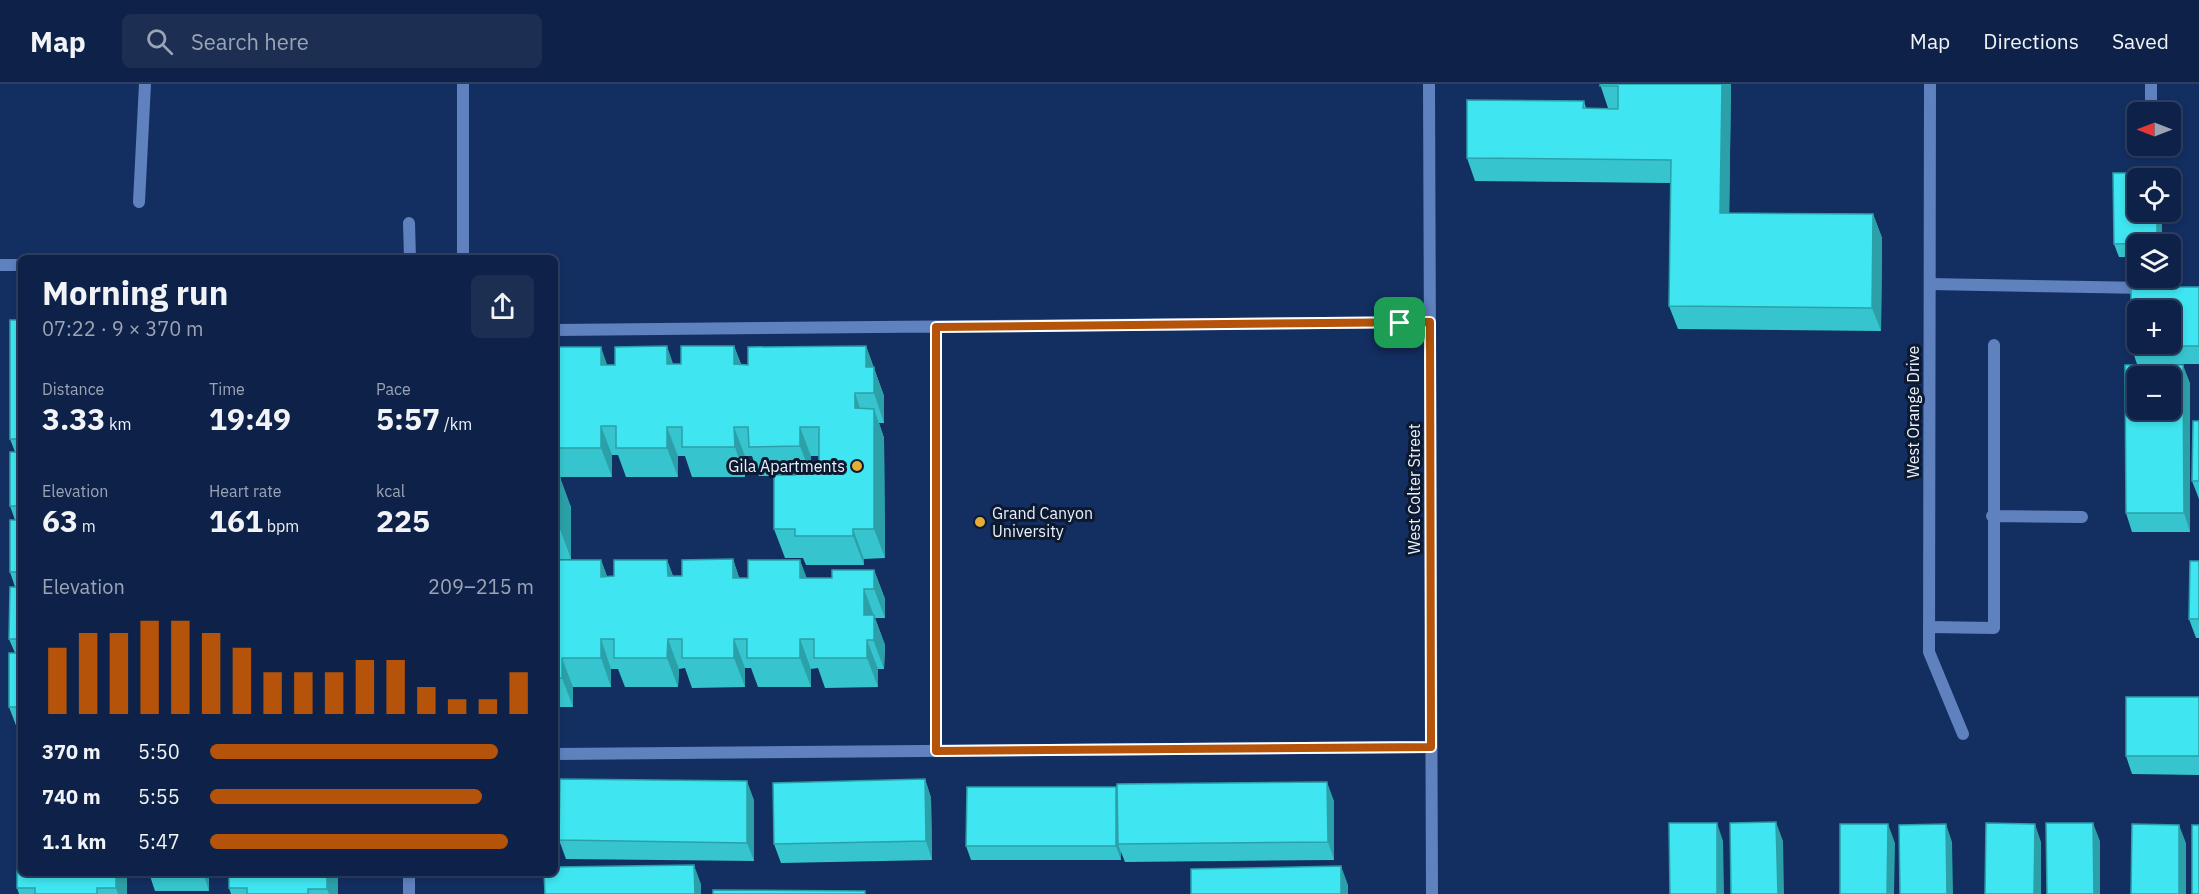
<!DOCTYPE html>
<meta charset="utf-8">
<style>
:root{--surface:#0e2249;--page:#1c2f53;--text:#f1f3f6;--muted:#9ba4b4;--line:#2e3f61;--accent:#b45309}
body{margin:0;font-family:"IBM Plex Sans",sans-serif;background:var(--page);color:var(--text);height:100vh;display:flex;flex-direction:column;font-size:22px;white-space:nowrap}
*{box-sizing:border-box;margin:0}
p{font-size:20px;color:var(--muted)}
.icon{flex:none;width:33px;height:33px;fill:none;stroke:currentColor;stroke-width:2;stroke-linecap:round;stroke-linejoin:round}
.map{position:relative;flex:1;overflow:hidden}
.side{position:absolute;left:18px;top:171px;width:540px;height:621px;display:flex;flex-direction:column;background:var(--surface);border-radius:9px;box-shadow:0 3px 9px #0003,0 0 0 2px var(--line)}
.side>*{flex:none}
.needle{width:39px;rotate:270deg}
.tools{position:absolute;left:2127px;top:18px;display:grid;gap:12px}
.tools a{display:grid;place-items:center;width:54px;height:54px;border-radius:9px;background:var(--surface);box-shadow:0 3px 9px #0003,0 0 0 2px var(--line);font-size:30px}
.pin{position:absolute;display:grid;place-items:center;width:51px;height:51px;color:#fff;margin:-26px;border-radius:12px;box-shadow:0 3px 9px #0006}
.round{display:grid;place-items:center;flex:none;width:63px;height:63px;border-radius:9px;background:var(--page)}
.summary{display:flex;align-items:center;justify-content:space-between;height:102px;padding:0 24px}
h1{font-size:33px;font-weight:700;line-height:45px}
.stats{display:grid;grid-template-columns:repeat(3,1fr);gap:9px;height:102px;padding:6px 24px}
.stats div{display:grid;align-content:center}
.stats b{font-size:30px;font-weight:700}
.stats small{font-size:16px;font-weight:400}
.stats p{font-size:16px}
.chart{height:168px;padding:12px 24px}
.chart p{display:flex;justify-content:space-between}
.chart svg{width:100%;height:108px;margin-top:6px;stroke:var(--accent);stroke-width:6}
ul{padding:0 24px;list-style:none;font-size:20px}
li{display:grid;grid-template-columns:96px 72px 1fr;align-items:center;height:45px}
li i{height:15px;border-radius:8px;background:var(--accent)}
header{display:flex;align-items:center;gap:36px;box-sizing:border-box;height:84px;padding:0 30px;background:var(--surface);border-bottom:2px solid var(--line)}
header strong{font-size:28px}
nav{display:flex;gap:33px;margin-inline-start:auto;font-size:21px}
.search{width:420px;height:54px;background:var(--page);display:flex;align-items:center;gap:15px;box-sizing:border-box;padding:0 21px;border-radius:9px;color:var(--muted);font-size:22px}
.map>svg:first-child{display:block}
</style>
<header>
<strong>Map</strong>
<div class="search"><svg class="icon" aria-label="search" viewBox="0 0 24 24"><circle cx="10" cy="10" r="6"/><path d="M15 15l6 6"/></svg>Search here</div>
<nav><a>Map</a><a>Directions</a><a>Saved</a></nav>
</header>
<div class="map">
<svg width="2199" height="810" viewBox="0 0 2199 810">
<rect width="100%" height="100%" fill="#132e61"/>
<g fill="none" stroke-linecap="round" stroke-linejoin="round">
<path stroke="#5f81be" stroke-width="12" d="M 463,0 L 463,174
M 2151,0 L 2151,28
M 139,118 L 145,0
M 409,139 L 410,174
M 0,181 L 21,181
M 1930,200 L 2147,204
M 936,243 L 936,667
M 555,246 L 1430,238
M 1992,432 L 2082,433
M 1929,543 L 1994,544 L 1994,261
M 555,670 L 1431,663
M 409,810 L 409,789"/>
<path stroke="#5f81be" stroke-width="12" d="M 1429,0 L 1432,810
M 1930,0 L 1929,568 L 1963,650"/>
</g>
<path fill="#36c5ce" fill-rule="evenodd" d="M 1600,0 L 1731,0 L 1729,129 L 1873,130 L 1882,154 L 1881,247 L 1678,245 L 1669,222 L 1671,99 L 1475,97 L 1467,74 L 1584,17 L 1586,24 L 1608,24 Z
M 2162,128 L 2162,160 L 2138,160 L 2138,173 L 2119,173 L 2114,160 Z
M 2199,203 L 2199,280 L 2137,280 L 2131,262 Z
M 21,236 L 21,652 L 20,652 L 9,623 L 15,569 L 9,555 L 15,503 L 10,488 L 15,436 L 10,422 L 15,368 L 10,355 Z
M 734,262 L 741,280 L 748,281 L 866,262 L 884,312 L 884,339 L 879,339 L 884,354 L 885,474 L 864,475 L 864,481 L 806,481 L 803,474 L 785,474 L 774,445 L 774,392 L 759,392 L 752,372 L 745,372 L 745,393 L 692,393 L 685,372 L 678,372 L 678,393 L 626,393 L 618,371 L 612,371 L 612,393 L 559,393 L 555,381 L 555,263 L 607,281 L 681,280 ZM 811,372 L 819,372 L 819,384 L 811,384 Z
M 2190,299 L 2190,448 L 2132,448 L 2126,429 Z
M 2199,337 L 2199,415 L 2192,397 Z
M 555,393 L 571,423 L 571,475 L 555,475 Z
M 733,475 L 739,494 L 832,494 L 874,486 L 885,515 L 885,534 L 875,534 L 885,561 L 884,585 L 878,585 L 878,603 L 825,604 L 818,584 L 811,585 L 811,603 L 758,603 L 751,584 L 745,584 L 745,603 L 692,604 L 685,584 L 679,585 L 678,603 L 625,603 L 618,585 L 611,585 L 611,603 L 573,603 L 573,623 L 555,623 L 555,476 L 601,476 L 607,493 L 614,492 L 667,476 L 673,492 L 682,492 Z
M 2199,477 L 2199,554 L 2196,554 L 2189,535 Z
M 2199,613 L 2199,691 L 2132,690 L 2126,672 Z
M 925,695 L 931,714 L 932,776 L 781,779 L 774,760 Z
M 1117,707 L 1334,717 L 1334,776 L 1125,778 L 1121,768 L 1121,776 L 971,776 L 966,762 Z
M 754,716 L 754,777 L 566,775 L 559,756 Z
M 127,789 L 127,810 L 19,810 L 17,804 Z
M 149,789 L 209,789 L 209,807 L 155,807 Z
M 338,789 L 338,810 L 231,810 L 229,804 Z"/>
<path fill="#2ca0a8" d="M 1722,0 L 1731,0 L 1729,152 L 1720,129 Z
M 2157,128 L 2162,128 L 2162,160 L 2158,160 L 2157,159 Z
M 1873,130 L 1882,154 L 1881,247 L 1872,224 Z
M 667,262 L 677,291 L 667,280 Z
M 734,262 L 745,291 L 734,280 Z
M 866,262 L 884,312 L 884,339 L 874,309 L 866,283 Z
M 601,263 L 611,292 L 601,281 Z
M 2183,281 L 2190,299 L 2190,448 L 2184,429 Z
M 855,309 L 865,339 L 855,324 Z
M 874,325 L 884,354 L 885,474 L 874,445 Z
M 601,342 L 612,371 L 612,393 L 601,364 Z
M 667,343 L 678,372 L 678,393 L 667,364 Z
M 734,343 L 745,372 L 745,393 L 735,363 Z
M 800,343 L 811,372 L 811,391 L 800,362 Z
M 560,393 L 571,423 L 571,475 L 560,445 Z
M 853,445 L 864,475 L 864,481 L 853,452 Z
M 733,475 L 743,505 L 733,494 Z
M 601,476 L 612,505 L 601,493 Z
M 667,476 L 678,505 L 668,492 Z
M 800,476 L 811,505 L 800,494 Z
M 874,486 L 885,515 L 885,534 L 874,505 Z
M 864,505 L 885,561 L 884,585 L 864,531 Z
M 601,555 L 611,585 L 611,603 L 601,574 Z
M 668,555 L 679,585 L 678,603 L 667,574 Z
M 734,555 L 745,584 L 745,603 L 734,574 Z
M 800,555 L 811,585 L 811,603 L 800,574 Z
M 867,556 L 878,585 L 878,603 L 867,574 Z
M 562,574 L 573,603 L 573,623 L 562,594 Z
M 925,695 L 931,714 L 932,776 L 926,757 Z
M 747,697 L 754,716 L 754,777 L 747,759 Z
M 1327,698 L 1334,717 L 1334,776 L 1328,758 Z
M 1116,703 L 1121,716 L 1118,760 L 1121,768 L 1121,776 L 1116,762 Z
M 1776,738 L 1783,757 L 1784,810 L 1778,810 Z
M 1717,739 L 1723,757 L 1724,810 L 1717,810 Z
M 2093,739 L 2100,757 L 2100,810 L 2094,810 Z
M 1888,740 L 1895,759 L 1894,810 L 1887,810 Z
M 1946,740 L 1952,758 L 1953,810 L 1947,810 Z
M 2035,740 L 2041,758 L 2041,810 L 2034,810 Z
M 2179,741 L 2186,759 L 2186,810 L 2179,810 Z
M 694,781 L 701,800 L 701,810 L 695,810 Z
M 1341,782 L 1348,801 L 1348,810 L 1341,810 Z
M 116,789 L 127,789 L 127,810 L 118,810 L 116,804 Z
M 203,789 L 209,789 L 209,807 Z
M 327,789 L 338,789 L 338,810 L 329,810 L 327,805 Z"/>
<path fill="#3fe5f0" stroke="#2ca0a8" stroke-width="1.5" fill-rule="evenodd" d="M 1600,0 L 1722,0 L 1720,129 L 1873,130 L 1872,224 L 1669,222 L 1671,76 L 1467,74 L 1467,16 L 1584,17 L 1583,24 L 1618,25 L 1618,2 L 1600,2 Z
M 2113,89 L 2156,89 L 2156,94 L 2138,94 L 2138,128 L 2157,128 L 2157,159 L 2114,160 Z
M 2131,203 L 2199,203 L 2199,262 L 2131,262 ZM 2138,226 L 2170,226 L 2170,260 L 2138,260 Z
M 10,236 L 21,236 L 21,355 L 10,355 Z
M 667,262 L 667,280 L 681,280 L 681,262 L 734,262 L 734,280 L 748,281 L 748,263 L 866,262 L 866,283 L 874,283 L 874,309 L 855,309 L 855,324 L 874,325 L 874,445 L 853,445 L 853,452 L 795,452 L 795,445 L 774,445 L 774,391 L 795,391 L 795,384 L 819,384 L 819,343 L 800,343 L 800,362 L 749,363 L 748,343 L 734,343 L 735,363 L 682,363 L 682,343 L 667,343 L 667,364 L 616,364 L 616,342 L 601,342 L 601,364 L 555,364 L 555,263 L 601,263 L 601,281 L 615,281 L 615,263 Z
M 2125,281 L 2183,281 L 2184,429 L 2126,429 ZM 2138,292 L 2170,292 L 2170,326 L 2138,326 Z
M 2193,337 L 2199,337 L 2199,397 L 2192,397 Z
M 10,368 L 21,368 L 21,422 L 10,422 Z
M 555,393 L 560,393 L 560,445 L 555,445 Z
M 10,436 L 21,436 L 21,488 L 10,488 Z
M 733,475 L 733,494 L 748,494 L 748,476 L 800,476 L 800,494 L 832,494 L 832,486 L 874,486 L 874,505 L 864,505 L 864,531 L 874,531 L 874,556 L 867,556 L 867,574 L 814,574 L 814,555 L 800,555 L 800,574 L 747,574 L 747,555 L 734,555 L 734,574 L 682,574 L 682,555 L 668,555 L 667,574 L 614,574 L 614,555 L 601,555 L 601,574 L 562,574 L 562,594 L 555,594 L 555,476 L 601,476 L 601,493 L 614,492 L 614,476 L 667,476 L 668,492 L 682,492 L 682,476 Z
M 2190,477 L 2199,477 L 2199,535 L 2189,535 Z
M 10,503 L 21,503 L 21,555 L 9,555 Z
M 9,569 L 21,569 L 21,623 L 9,623 Z
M 2126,613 L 2199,613 L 2199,672 L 2126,672 Z
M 17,685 L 21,685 L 21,789 L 116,789 L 116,804 L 97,804 L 97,810 L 35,810 L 35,804 L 17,804 Z
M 560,695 L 747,697 L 747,759 L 559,756 Z
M 925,695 L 926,757 L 774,760 L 773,699 Z
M 1327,698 L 1328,758 L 1118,760 L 1117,700 Z
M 967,703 L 1116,703 L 1116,762 L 966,762 Z
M 1776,738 L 1778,810 L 1731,810 L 1730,739 Z
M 1669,739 L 1717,739 L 1717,810 L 1670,810 Z
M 1986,739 L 2035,740 L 2034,810 L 1985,810 Z
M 2046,739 L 2093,739 L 2094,810 L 2047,810 Z
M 1840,740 L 1888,740 L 1887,810 L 1840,810 Z
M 1946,740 L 1947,810 L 1900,810 L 1899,741 Z
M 2132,740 L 2179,741 L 2179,810 L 2131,810 Z
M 2192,741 L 2199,741 L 2199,810 L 2192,810 Z
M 694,781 L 695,810 L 545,810 L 544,789 L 555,789 L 555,783 Z
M 1341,782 L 1341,810 L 1191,810 L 1191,785 Z
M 229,789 L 327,789 L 327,805 L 308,805 L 308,810 L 247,810 L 247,804 L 229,804 Z
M 713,806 L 865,807 L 865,810 L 713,810 Z"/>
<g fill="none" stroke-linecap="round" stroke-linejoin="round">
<g stroke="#fff" stroke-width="12">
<path id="route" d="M 1430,238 L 1431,663 L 936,667 L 936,243 Z"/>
</g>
<use href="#route" stroke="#b45309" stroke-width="8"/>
</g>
<g fill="#e5ad36" stroke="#0c192f" stroke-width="2">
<circle cx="857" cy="382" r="6"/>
<circle cx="980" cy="438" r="6"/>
</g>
<g text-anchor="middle" stroke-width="6" stroke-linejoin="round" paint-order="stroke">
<g font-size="16" fill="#eaf1fe" stroke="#0c192f">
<text transform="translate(1913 328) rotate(-90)" y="6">West Orange Drive</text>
<text transform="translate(1414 405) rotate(-90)" y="6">West Colter Street</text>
</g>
<g font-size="16" fill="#eaf1fe" stroke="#0c192f" text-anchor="end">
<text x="845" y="388">Gila Apartments</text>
<text x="992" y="435" text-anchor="start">Grand Canyon<tspan x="992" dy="18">University</tspan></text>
</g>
</g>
</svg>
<div class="tools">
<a><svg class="needle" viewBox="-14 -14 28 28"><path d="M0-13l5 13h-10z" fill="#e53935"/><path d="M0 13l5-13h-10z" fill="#9ba4b4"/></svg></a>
<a><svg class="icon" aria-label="locate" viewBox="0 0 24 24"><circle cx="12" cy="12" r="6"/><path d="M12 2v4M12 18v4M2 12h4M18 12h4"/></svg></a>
<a><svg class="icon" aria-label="layers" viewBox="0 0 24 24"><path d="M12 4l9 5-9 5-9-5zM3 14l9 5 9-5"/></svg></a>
<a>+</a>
<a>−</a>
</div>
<div class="pin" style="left:1400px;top:239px;background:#1e9e55"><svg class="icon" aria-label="arrive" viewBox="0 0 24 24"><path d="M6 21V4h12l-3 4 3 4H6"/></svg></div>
<section class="side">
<div class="summary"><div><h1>Morning run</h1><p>07:22 · 9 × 370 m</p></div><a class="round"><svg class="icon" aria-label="share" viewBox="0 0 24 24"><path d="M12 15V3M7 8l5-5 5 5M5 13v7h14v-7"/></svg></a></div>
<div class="stats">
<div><p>Distance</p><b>3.33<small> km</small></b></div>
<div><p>Time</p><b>19:49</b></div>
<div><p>Pace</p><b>5:57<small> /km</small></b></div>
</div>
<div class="stats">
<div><p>Elevation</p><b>63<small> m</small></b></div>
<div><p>Heart rate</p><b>161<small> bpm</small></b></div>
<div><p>kcal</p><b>225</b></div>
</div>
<div class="chart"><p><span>Elevation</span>209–215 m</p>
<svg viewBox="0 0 160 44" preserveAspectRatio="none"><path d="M5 44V17M15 44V11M25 44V11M35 44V6M45 44V6M55 44V11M65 44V17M75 44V27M85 44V27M95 44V27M105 44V22M115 44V22M125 44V33M135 44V38M145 44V38M155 44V27"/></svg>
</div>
<ul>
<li><b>370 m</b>5:50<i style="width:89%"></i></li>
<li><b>740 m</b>5:55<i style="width:84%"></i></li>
<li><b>1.1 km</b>5:47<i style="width:92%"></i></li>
</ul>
</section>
</div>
